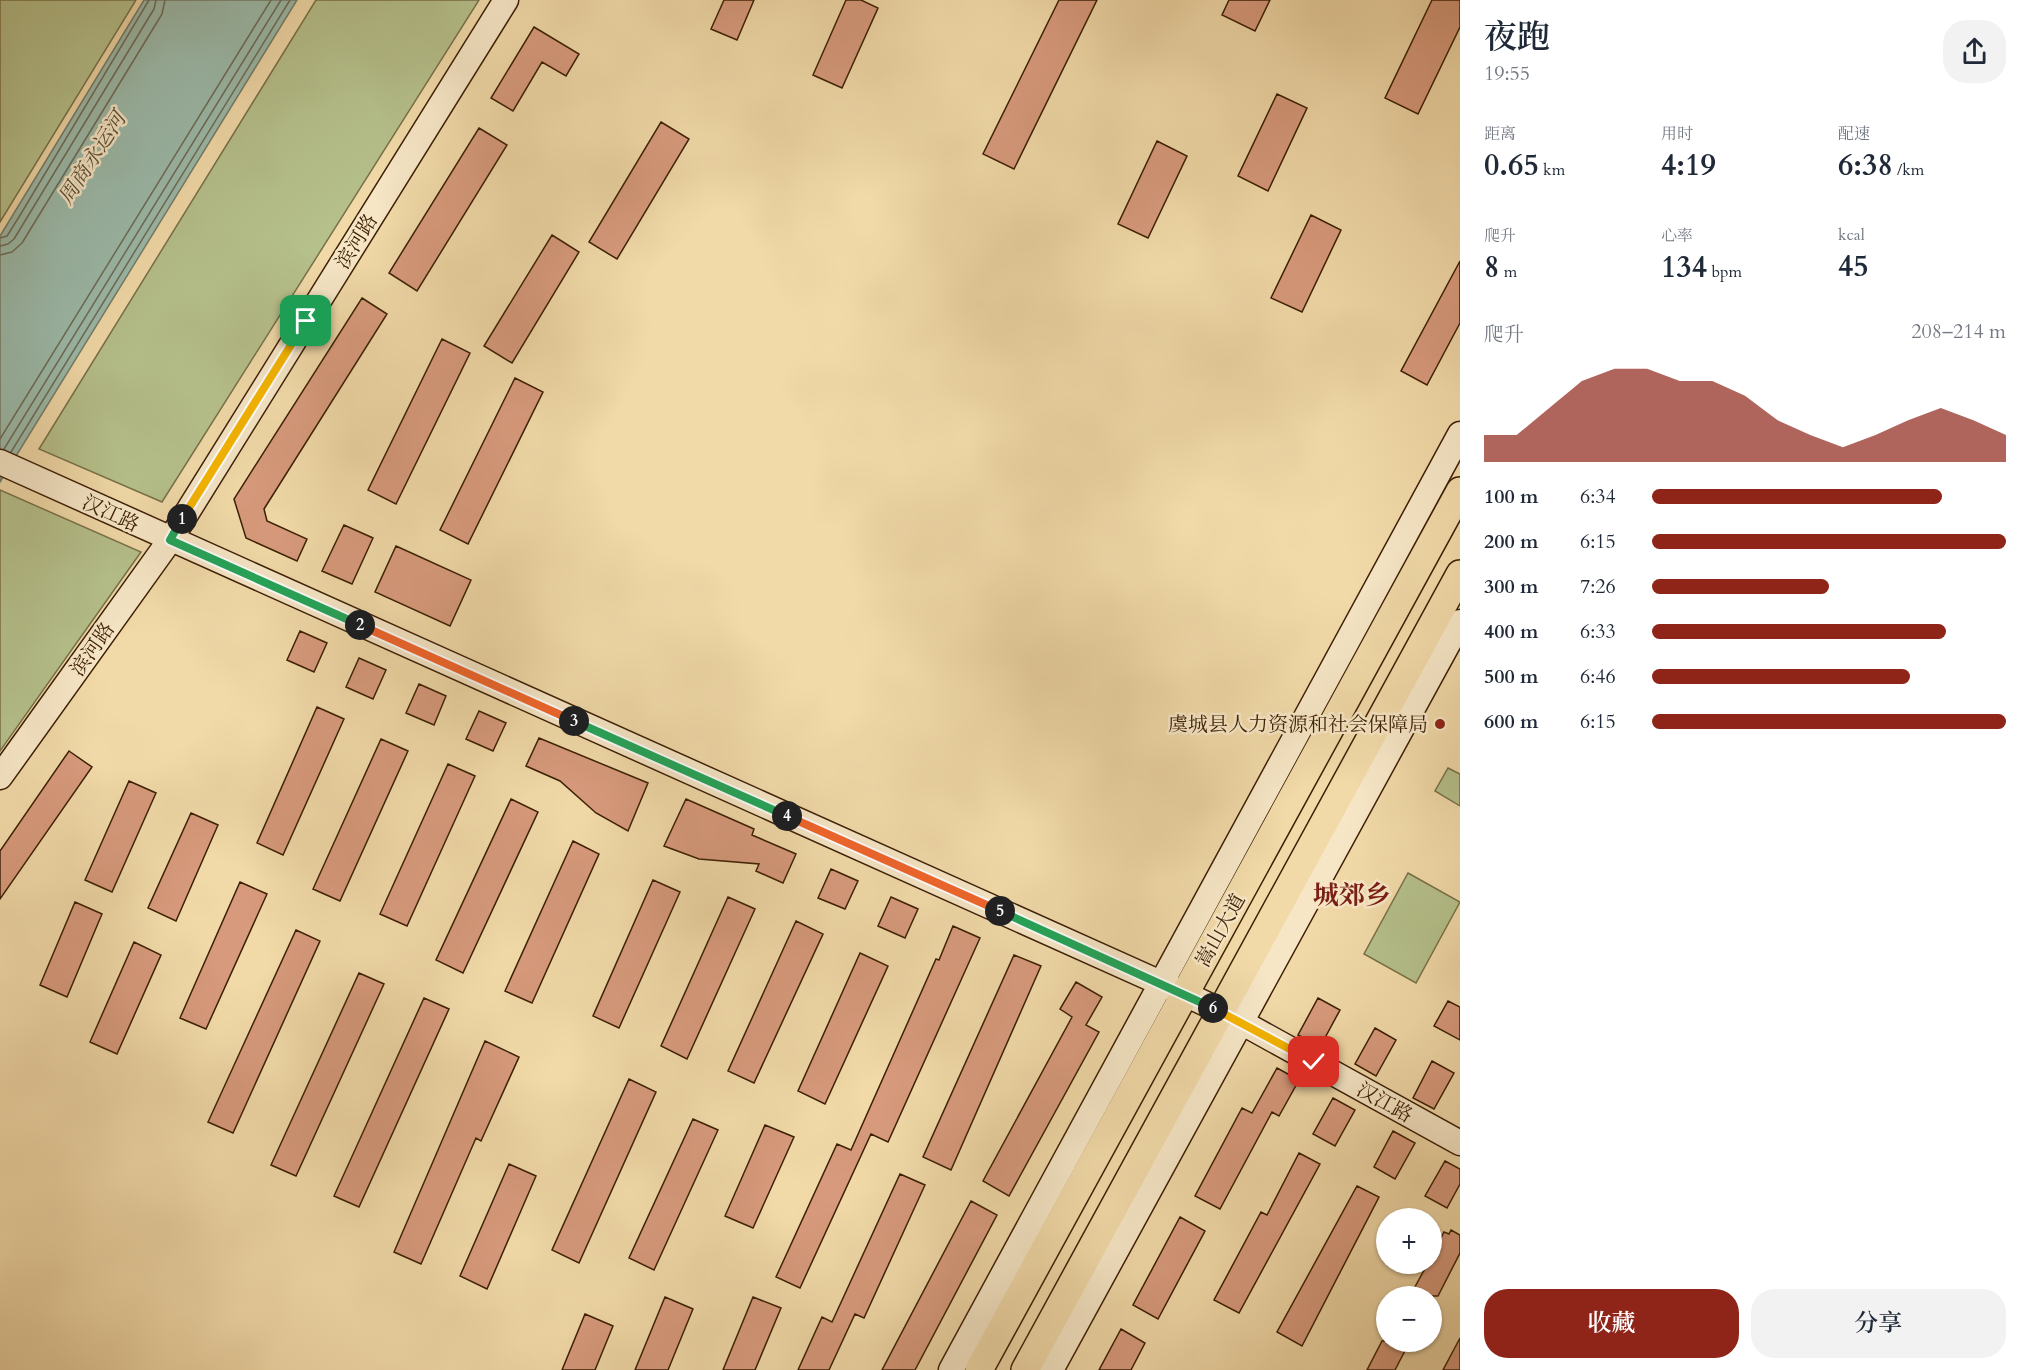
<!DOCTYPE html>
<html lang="zh">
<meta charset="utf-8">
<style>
:root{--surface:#fff;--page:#f2f2f3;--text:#1f2937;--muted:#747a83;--accent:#8f2418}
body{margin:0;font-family:Cardo,"Noto Serif SC",serif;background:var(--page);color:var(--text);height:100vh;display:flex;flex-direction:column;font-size:22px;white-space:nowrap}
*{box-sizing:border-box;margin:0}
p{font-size:20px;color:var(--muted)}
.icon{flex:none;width:33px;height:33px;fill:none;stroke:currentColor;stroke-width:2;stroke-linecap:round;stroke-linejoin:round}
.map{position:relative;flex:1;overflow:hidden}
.side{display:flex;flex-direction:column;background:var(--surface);width:570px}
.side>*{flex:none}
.tools{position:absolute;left:1376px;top:1208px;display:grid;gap:12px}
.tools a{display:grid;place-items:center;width:66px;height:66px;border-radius:50%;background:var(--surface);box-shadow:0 2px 4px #0004;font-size:30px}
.pin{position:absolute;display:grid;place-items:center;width:51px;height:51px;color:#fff;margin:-26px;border-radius:12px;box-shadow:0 3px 9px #0006}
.km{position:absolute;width:30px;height:30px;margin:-15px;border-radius:50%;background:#222;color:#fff;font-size:16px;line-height:30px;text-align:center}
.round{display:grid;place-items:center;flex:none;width:63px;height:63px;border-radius:24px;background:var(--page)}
.summary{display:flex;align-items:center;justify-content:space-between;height:102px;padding:0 24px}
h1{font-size:33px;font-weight:600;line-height:45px}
.stats{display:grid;grid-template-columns:repeat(3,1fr);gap:9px;height:102px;padding:6px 24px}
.stats div{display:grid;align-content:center}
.stats b{font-size:30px;font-weight:600}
.stats small{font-size:16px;font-weight:400}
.stats p{font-size:16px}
.chart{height:168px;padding:12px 24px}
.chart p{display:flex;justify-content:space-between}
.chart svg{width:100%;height:108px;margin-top:6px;fill:var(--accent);opacity:.7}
.action{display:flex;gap:12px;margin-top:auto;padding:12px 24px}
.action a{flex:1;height:69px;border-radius:24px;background:var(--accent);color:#fff;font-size:24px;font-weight:600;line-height:69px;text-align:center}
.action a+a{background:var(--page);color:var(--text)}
ul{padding:0 24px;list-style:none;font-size:20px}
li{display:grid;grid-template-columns:96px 72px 1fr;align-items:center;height:45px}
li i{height:15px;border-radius:8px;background:var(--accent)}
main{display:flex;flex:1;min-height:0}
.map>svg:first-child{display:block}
</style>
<main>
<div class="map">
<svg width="1460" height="1370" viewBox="0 0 1460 1370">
<rect width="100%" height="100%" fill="#f1d9a8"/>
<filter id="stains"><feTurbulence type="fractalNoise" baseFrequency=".00333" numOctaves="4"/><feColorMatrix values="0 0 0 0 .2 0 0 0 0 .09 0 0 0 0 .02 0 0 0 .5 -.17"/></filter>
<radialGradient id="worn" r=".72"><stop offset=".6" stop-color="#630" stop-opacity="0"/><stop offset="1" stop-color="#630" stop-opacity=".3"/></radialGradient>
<path fill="#b5c08b" stroke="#787048" stroke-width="1.5" d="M 0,0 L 136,0 L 0,222 Z
M 316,0 L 479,0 L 162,502 L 39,449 Z
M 0,490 L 141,552 L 0,751 Z
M 1448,768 L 1460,774 L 1460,806 L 1435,791 Z
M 1408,873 L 1460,902 L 1416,983 L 1364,954 Z"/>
<path fill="#9bbaaa" stroke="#757c68" stroke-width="1.5" d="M 144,0 L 297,0 L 0,482 L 0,236 Z"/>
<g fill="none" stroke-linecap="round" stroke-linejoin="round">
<path stroke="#6c6c57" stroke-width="1.5" d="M 0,238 L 7,236 L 19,217 L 149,0
M 0,246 L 8,244 L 14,239 L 154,9 L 156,0
M 0,255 L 12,252 L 22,243 L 162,14 L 165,0
M 0,439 L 271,0
M 4,449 L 281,0
M 11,452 L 290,0"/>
</g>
<path fill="#d79a7c" stroke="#3c1f04" stroke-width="1.5" d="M 724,0 L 754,0 L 737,40 L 711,29 Z
M 846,0 L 861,0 L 878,8 L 842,88 L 813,75 Z
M 1059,0 L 1097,0 L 1014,169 L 983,154 Z
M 1229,0 L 1270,0 L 1255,31 L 1222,15 Z
M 1432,0 L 1460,0 L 1460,27 L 1418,114 L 1385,98 Z
M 534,27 L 579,54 L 566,76 L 542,62 L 513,111 L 491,98 Z
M 1277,94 L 1307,108 L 1268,191 L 1238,176 Z
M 661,122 L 689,139 L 617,259 L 589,242 Z
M 479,128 L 507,145 L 417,291 L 389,273 Z
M 1157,141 L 1187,156 L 1148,238 L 1118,224 Z
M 1311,215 L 1341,230 L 1302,312 L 1271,298 Z
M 552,235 L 579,252 L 512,363 L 484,346 Z
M 1460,261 L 1460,323 L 1427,385 L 1401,371 Z
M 362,298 L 387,314 L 264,509 L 267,521 L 307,539 L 297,561 L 246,538 L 234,499 Z
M 442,339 L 470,353 L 396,504 L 368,490 Z
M 515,378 L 543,392 L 468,544 L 440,530 Z
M 344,525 L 373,538 L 352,584 L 322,571 Z
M 396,546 L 471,580 L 450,626 L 375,592 Z
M 300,631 L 327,643 L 314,672 L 287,660 Z
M 359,658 L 386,670 L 373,699 L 346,687 Z
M 419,684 L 446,696 L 434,725 L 406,713 Z
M 317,707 L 344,719 L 283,855 L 257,843 Z
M 479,711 L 506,723 L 493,751 L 466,739 Z
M 539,738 L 648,783 L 628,831 L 596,813 L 560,781 L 526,766 Z
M 381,739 L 408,751 L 340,901 L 313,889 Z
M 69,751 L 92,767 L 0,899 L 0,851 Z
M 448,764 L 475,776 L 407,926 L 380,914 Z
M 129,781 L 156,793 L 112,892 L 85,880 Z
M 511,799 L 538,812 L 463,973 L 436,960 Z
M 686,799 L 754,829 L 752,835 L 796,854 L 783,883 L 756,871 L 759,864 L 699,859 L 664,846 Z
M 191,813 L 218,825 L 176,921 L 148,908 Z
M 573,841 L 599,854 L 532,1003 L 505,991 Z
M 831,869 L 858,881 L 845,909 L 818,898 Z
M 653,880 L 680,892 L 619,1028 L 593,1016 Z
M 240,882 L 267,894 L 206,1029 L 180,1018 Z
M 728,897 L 755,909 L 687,1059 L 661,1046 Z
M 891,897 L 918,909 L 905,938 L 878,926 Z
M 75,902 L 102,914 L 67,997 L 40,985 Z
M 796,921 L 823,934 L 754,1083 L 728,1071 Z
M 953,926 L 980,938 L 888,1142 L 871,1134 L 800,1288 L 776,1277 L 837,1144 L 851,1150 L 936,959 L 939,960 Z
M 296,930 L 320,941 L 233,1133 L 208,1122 Z
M 134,942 L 161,955 L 117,1054 L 90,1042 Z
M 860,953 L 888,966 L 825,1104 L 798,1091 Z
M 1014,955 L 1041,966 L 951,1170 L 923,1157 Z
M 359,973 L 384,984 L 296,1176 L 271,1165 Z
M 1076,982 L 1102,997 L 1086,1025 L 1099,1032 L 1009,1196 L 983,1181 L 1072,1017 L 1060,1009 Z
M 424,998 L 449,1009 L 359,1207 L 334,1196 Z
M 1318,998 L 1340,1010 L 1320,1047 L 1298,1035 Z
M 1448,1001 L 1460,1007 L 1460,1040 L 1434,1026 Z
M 1375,1028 L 1396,1040 L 1376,1076 L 1355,1064 Z
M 485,1041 L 519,1057 L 481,1141 L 476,1138 L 421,1264 L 394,1252 Z
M 1432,1061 L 1454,1073 L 1434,1109 L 1413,1098 Z
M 1277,1068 L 1299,1080 L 1279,1116 L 1272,1112 L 1220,1209 L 1195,1196 L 1242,1108 L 1252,1113 Z
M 629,1079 L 656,1092 L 579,1263 L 552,1250 Z
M 1333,1098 L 1355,1110 L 1335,1146 L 1313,1134 Z
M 693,1119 L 718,1130 L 654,1270 L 629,1258 Z
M 765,1125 L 794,1137 L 753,1228 L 725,1216 Z
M 1393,1131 L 1415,1143 L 1395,1179 L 1374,1167 Z
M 1299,1153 L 1320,1164 L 1239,1313 L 1214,1300 L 1261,1212 L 1267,1215 Z
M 1445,1161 L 1460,1169 L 1460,1184 L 1447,1208 L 1425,1196 Z
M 509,1164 L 536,1176 L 487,1289 L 460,1276 Z
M 900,1174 L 925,1185 L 864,1318 L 855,1314 L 829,1370 L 798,1370 L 822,1317 L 832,1322 Z
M 1357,1186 L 1379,1197 L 1302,1346 L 1277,1332 Z
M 971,1201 L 997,1215 L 915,1370 L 882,1370 Z
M 1180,1217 L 1205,1231 L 1158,1319 L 1133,1305 Z
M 1451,1230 L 1460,1235 L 1460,1253 L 1438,1296 L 1410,1296 L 1428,1263 L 1431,1263 L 1431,1257 L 1444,1232 L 1449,1234 Z
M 665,1297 L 693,1309 L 668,1370 L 635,1370 Z
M 753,1297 L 781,1308 L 755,1370 L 723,1370 Z
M 585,1314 L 613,1326 L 595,1370 L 562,1370 Z
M 1121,1329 L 1145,1343 L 1131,1370 L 1099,1370 Z
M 1460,1338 L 1460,1370 L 1443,1370 Z
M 1382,1341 L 1410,1341 L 1395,1370 L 1367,1370 Z"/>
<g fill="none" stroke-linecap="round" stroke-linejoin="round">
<g stroke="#3c1f04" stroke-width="27">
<path id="secondary" d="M 0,462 L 1185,994 L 1221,1011 L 1460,1143
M 0,777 L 170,540 L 506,0
M 951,1370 L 1460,434
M 1051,1370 L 1460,622"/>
</g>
<g stroke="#3c1f04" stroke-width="30">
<path id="primary" d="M 979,1370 L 1460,491
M 1025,1370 L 1460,574"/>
</g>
<use href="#secondary" stroke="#f6e6c6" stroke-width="24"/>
<use href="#primary" stroke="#f1d9a8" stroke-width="27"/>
</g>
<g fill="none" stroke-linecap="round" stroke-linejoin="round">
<g stroke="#fff" stroke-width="12">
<path id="split-1" d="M 182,519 L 306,321"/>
</g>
<g stroke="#fff" stroke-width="12">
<path id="split-2" d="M 182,519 L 170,540 L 360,625"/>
</g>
<g stroke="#fff" stroke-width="12">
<path id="split-3" d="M 360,625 L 574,721"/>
</g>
<g stroke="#fff" stroke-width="12">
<path id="split-4" d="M 574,721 L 787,816"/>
</g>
<g stroke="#fff" stroke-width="12">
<path id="split-5" d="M 787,816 L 1000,911"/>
</g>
<g stroke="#fff" stroke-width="12">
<path id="split-6" d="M 1000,911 L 1213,1008"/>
</g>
<g stroke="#fff" stroke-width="12">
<path id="split-7" d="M 1213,1008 L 1314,1062"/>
</g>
<use href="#split-1" stroke="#f5b400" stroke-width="8"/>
<use href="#split-2" stroke="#22a559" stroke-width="8"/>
<use href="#split-3" stroke="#f0652b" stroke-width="8"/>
<use href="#split-4" stroke="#22a559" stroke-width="8"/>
<use href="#split-5" stroke="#f0652b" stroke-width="8"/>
<use href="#split-6" stroke="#22a559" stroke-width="8"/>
<use href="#split-7" stroke="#f5b400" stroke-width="8"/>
</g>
<circle fill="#8f2418" stroke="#f6e6c6" stroke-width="2" cx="1440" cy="724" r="6"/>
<g text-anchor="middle" stroke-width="5" stroke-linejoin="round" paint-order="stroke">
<g font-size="20" fill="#3c1f04" stroke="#f6e6c6">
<text transform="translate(356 241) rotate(-58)" y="7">滨河路</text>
<text transform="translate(111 513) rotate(25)" y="7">汉江路</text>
<text transform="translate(92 649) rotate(-55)" y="7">滨河路</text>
<text transform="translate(1220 930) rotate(-61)" y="7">嵩山大道</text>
<text transform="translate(1385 1102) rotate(29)" y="7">汉江路</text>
</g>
<g font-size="20" fill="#3c1f04" stroke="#f6e6c6" text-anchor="end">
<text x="1428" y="731">虞城县人力资源和社会保障局</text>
</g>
<g font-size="21" font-style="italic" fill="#584e36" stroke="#f6e6c6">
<text transform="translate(92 158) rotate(-57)" y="7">周商永运河</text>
</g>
<g font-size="26" font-weight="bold" fill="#7a1f14" stroke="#f6e6c6">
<text x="1352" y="904">城郊乡</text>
</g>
</g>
<rect width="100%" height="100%" filter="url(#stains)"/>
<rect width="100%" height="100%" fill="url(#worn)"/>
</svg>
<div class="tools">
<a>+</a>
<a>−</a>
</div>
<div class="pin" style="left:306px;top:321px;background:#1e9e55"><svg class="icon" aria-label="arrive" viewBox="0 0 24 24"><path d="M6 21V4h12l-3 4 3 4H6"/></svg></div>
<div class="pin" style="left:1314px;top:1062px;background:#d93025"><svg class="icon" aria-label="check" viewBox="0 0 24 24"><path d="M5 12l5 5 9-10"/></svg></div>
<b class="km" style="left:182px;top:519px">1</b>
<b class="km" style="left:360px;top:625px">2</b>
<b class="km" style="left:574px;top:721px">3</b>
<b class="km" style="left:787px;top:816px">4</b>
<b class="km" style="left:1000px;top:911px">5</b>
<b class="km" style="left:1213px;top:1008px">6</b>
</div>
<section class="side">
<div class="summary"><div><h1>夜跑</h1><p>19:55</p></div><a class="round"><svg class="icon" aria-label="share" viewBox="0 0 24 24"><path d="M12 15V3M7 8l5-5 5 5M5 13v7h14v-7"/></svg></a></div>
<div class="stats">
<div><p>距离</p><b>0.65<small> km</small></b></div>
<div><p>用时</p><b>4:19</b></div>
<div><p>配速</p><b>6:38<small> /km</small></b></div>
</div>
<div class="stats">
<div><p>爬升</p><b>8<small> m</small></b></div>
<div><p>心率</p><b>134<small> bpm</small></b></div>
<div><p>kcal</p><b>45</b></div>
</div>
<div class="chart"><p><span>爬升</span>208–214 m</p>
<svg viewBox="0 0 160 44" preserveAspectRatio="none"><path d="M0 44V33L10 33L20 22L30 11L40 6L50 6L60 11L70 11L80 17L90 27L100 33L110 38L120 33L130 27L140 22L150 27L160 33V44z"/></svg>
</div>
<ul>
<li><b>100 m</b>6:34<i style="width:82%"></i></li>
<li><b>200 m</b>6:15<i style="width:100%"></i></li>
<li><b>300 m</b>7:26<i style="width:50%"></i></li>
<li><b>400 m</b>6:33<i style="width:83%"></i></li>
<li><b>500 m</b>6:46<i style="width:73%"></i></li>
<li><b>600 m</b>6:15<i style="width:100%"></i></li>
</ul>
<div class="action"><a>收藏</a><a>分享</a></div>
</section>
</main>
